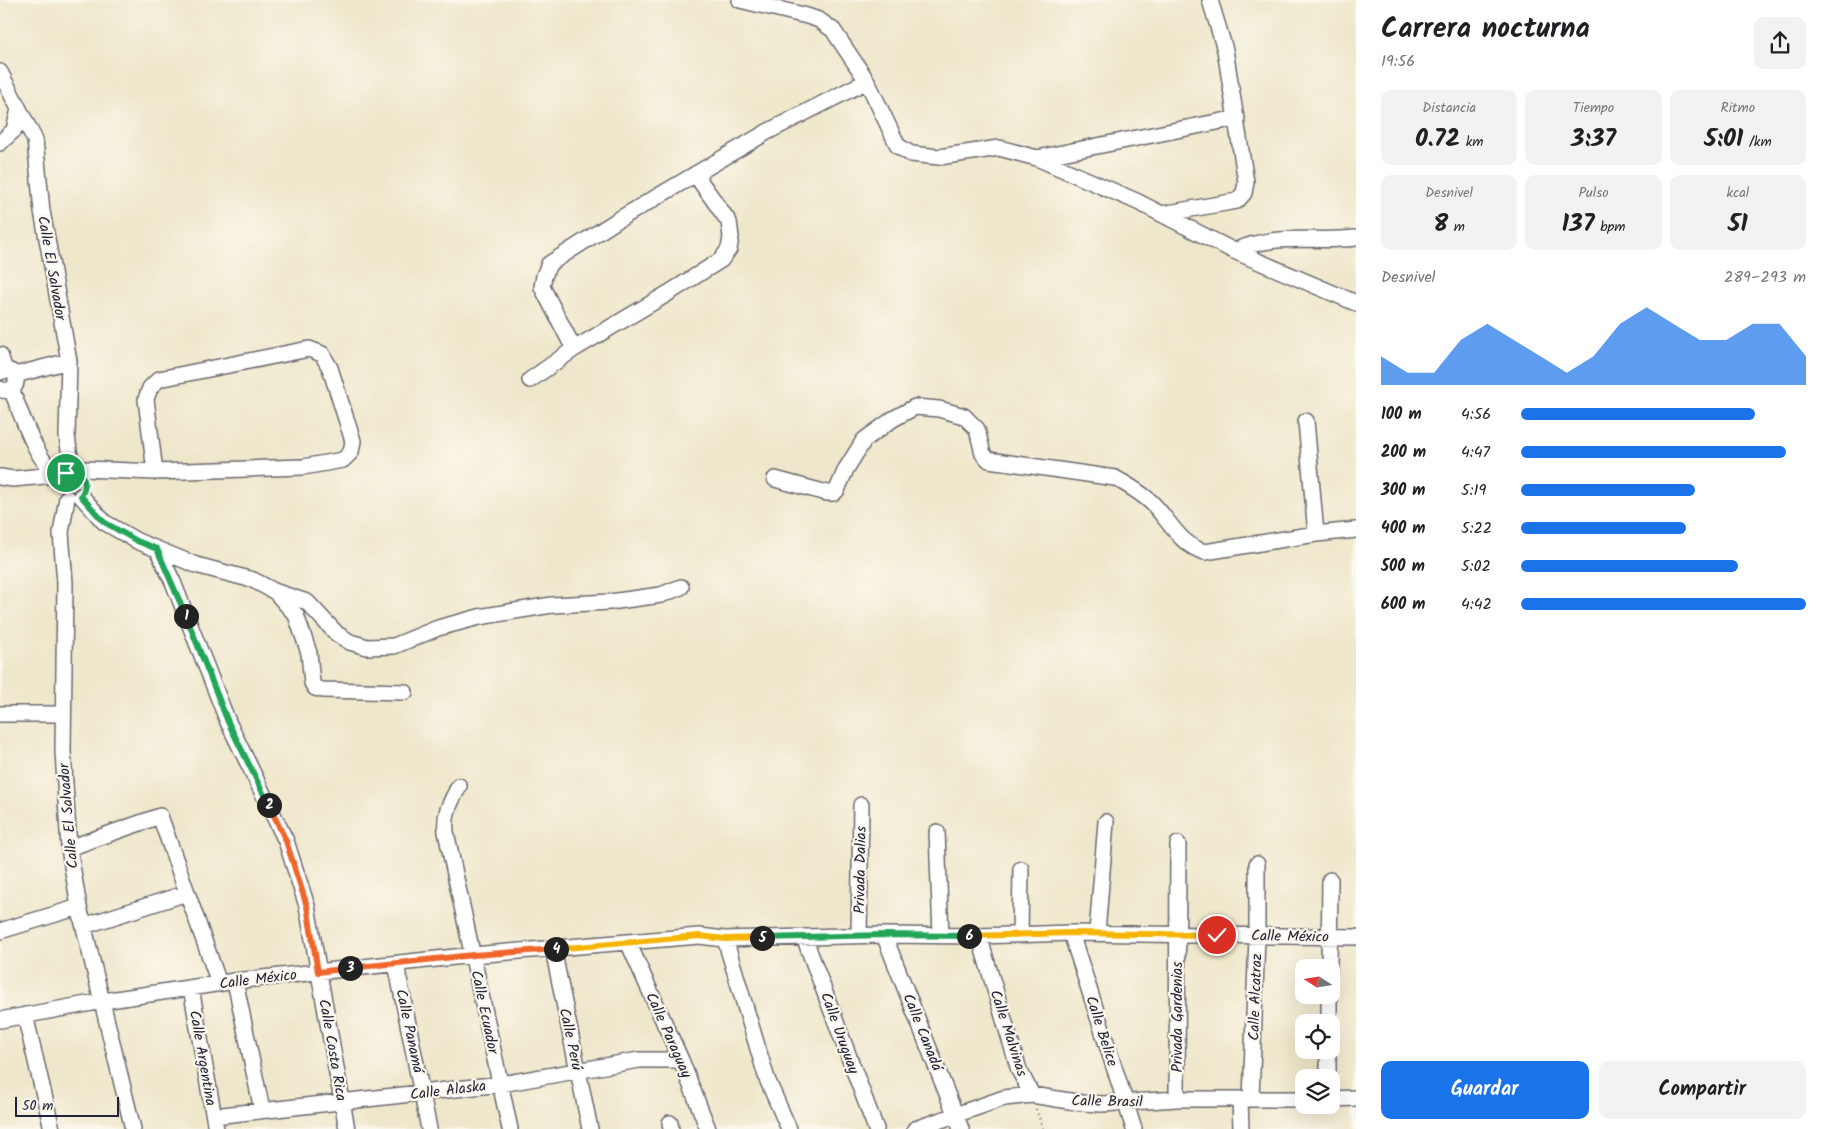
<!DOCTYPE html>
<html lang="es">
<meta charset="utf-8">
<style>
:root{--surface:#fff;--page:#f2f2f2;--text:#202124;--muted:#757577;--accent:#1a73e8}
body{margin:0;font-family:Kalam,sans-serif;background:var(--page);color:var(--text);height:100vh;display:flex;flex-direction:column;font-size:19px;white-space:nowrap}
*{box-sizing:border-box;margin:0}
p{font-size:16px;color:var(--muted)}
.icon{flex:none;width:28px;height:28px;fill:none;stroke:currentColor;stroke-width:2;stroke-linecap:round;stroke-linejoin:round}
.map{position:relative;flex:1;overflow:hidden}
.drawer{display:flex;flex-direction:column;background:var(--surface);width:475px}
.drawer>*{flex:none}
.needle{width:32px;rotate:282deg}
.controls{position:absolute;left:1295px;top:959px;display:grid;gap:10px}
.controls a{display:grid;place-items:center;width:45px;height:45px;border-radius:10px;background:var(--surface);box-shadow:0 5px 20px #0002;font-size:25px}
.scale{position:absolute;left:15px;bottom:12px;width:104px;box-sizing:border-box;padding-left:5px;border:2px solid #22223b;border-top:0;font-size:14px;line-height:18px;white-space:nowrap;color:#22223b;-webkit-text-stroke:4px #fbf7ec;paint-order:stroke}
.pin{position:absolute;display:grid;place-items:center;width:42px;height:42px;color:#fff;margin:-21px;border:2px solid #fff;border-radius:50%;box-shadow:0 1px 5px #0007}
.km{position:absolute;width:25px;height:25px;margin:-12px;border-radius:50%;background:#222;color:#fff;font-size:14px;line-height:25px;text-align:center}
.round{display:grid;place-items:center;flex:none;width:52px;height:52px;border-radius:10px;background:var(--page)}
.headline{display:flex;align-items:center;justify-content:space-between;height:85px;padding:0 25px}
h1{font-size:28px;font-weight:700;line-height:38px}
.stats{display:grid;grid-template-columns:repeat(3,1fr);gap:8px;height:85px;padding:5px 25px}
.stats div{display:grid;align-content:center;border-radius:10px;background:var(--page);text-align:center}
.stats b{font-size:25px;font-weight:700}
.stats small{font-size:14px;font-weight:400}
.stats p{font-size:14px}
.chart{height:140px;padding:10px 25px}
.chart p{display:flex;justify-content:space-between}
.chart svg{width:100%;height:90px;margin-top:5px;fill:var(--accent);opacity:.7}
.action{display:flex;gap:10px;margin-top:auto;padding:10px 25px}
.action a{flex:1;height:58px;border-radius:10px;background:var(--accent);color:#fff;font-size:20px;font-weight:700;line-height:58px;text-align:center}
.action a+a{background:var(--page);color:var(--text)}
ul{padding:0 25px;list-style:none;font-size:16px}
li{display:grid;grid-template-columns:80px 60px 1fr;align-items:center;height:38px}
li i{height:12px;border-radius:6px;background:var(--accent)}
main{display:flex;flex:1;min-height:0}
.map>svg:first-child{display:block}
</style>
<main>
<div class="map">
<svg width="1356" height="1129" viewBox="0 0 1356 1129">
<rect width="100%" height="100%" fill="#fbf7ec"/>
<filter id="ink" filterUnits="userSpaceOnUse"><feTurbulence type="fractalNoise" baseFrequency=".02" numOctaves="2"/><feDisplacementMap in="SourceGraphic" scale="10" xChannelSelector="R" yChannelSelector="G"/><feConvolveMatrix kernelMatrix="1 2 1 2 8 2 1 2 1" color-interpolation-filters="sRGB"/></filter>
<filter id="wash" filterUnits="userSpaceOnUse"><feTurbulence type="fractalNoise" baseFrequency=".0096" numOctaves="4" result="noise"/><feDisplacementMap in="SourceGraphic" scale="20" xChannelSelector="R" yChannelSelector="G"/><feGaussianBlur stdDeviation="1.12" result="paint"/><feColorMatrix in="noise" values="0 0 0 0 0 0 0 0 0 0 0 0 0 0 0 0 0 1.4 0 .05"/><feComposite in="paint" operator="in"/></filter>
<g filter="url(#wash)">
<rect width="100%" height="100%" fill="#efe7cb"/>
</g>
<g filter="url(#ink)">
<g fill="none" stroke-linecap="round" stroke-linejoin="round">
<g stroke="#6a676d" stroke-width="18">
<path id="minor" d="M 740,0 L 807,16 L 819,20 L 833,30 L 867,81 L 898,146 L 911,154 L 939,157 L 999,148 L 1037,158 L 1138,202 L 1234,251 L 1356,303
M 0,72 L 35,140 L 42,211 L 69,361 L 67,436 L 72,471
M 0,143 L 14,130 L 19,109
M 1037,158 L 1237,118
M 1162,214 L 1237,201 L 1244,193 L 1246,182 L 1225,50 L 1210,0
M 1234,251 C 1278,232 1312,243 1356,238
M 574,349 L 542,287 L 544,276 L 549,264 L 616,221 L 767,132 L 867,81
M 0,355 L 5,370
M 0,372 C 22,363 21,398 0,389
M 15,375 L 69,361
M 530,380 L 574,349 L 667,294 L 721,260 L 729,249 L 731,237 L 729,222 L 695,174
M 11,389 C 21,412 38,468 61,477
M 1306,421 L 1316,534
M 78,472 L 85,469 L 155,472 L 303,467 L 343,460 L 351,452 L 353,441 L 330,368 L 322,354 L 309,349 L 159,379 L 150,388 L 146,399 L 155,472
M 0,477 L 13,479 L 55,475
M 775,479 L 827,493 L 834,493 L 837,490 L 846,469 L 864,440 L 893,419 L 915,407 L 939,409 L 964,416 L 977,429 L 983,454 L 989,460 L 1115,478 C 1128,485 1140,492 1151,502 C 1169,519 1179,545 1205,552 L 1316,534 L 1356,530
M 81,496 L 104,522 L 137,541 L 196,565 L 253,580 L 274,591 L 307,602 L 337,634 L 350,642 L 367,647 L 394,646 L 438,628 L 479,617 L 552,605 L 610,602 L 661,595 L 681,587
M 67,498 L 61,533 L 65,583 L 63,751 L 69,848 L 79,907 L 133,1129
M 157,549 L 173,582 L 228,722 L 286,841 L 307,906 L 347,1129
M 276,593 L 296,615 L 309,653 L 312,683 L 315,688 L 323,690 L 405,692
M 0,714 L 63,714
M 459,786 C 450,804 444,812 446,832 L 510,1129
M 937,832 L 941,936
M 69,848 L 160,816 L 219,983
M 84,926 L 187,893
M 0,931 L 79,907
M 1071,933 L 1134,1129
M 1097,933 L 1106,822
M 884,935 L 961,1129
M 1020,935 L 1021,869
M 859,936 L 861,805
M 979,936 L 1019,1070 L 1032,1095
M 804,937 L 876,1129
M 725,939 L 767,1079 L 789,1129
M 628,942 L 681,1060 L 708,1129
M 553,949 L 590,1129
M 396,964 L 429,1129
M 1329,968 L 1330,880
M 235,981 L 262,1110
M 191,988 L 216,1129
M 25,1015 L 52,1129
M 0,1020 L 103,1001 L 235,981 L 473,955 L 699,936 L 725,939 L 884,935 L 979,936 L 1071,933 L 1356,937
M 1329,1022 L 1329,995
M 1328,1078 L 1328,1050
M 1177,1099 L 1178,844
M 1251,1099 L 1257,936 L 1257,864
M 1331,1099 L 1356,1098
M 1240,1100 L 1241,1129
M 214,1116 L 501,1084 L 639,1060 L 681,1060
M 670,1123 L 671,1129
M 915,1129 L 1004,1098 L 1032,1095 L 1082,1103 L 1102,1104 L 1177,1099 L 1304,1099"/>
</g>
<path stroke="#6a676d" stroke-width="2.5" stroke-dasharray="1 4" stroke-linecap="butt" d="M 1036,1109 L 1043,1129"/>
<use href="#minor" stroke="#fff" stroke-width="15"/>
</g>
</g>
<g fill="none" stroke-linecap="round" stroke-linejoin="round" filter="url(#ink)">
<g stroke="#fff" stroke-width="10">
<path id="split-1" d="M 66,473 C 82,468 90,483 81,496 L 104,522 L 137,541 L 157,549 L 186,616"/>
</g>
<g stroke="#fff" stroke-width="10">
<path id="split-2" d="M 186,616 L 228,722 L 269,805"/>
</g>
<g stroke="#fff" stroke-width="10">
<path id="split-3" d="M 269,805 L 286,841 L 307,906 L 318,972 L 350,968"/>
</g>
<g stroke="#fff" stroke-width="10">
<path id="split-4" d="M 350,968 L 473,955 L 556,949"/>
</g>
<g stroke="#fff" stroke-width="10">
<path id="split-5" d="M 556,949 L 699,936 L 725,939 L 762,938"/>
</g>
<g stroke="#fff" stroke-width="10">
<path id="split-6" d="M 762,938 L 884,935 L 969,936"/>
</g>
<g stroke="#fff" stroke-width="10">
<path id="split-7" d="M 969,936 L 1071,933 L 1217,935"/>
</g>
<use href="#split-1" stroke="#22a559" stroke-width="6"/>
<use href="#split-2" stroke="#22a559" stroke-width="6"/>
<use href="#split-3" stroke="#f0652b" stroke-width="6"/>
<use href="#split-4" stroke="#f0652b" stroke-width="6"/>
<use href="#split-5" stroke="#f5b400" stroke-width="6"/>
<use href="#split-6" stroke="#22a559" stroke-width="6"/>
<use href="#split-7" stroke="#f5b400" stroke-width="6"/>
</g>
<g text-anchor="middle" stroke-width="4.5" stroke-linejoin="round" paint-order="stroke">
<g font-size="15" fill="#22223b" stroke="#fbf7ec">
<text transform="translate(52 268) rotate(80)" y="5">Calle El Salvador</text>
<text transform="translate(68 816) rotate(-95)" y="5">Calle El Salvador</text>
<text transform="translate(860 870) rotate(-89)" y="5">Privada Dalias</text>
<text transform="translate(1290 936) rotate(1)" y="5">Calle México</text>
<text transform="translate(258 979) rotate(-7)" y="5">Calle México</text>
<text transform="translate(1255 997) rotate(-88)" y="5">Calle Alcatraz</text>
<text transform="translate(485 1012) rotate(78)" y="5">Calle Ecuador</text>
<text transform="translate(1177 1017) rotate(-90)" y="5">Privada Gardenias</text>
<text transform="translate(410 1031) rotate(78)" y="5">Calle Panamá</text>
<text transform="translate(1102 1031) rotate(72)" y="5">Calle Belice</text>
<text transform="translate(923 1032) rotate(68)" y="5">Calle Canadá</text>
<text transform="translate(840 1033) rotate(70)" y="5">Calle Uruguay</text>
<text transform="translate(1009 1033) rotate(72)" y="5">Calle Malvinas</text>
<text transform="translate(669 1035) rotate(66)" y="5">Calle Paraguay</text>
<text transform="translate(571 1039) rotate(78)" y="5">Calle Perú</text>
<text transform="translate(333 1050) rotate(80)" y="5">Calle Costa Rica</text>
<text transform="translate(203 1058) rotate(80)" y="5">Calle Argentina</text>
<text transform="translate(448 1090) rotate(-7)" y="5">Calle Alaska</text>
<text transform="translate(1107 1101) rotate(1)" y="5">Calle Brasil</text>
</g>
</g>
</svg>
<div class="controls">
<a><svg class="needle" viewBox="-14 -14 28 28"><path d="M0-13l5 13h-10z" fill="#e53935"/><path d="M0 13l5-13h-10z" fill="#757577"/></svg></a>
<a><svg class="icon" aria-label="locate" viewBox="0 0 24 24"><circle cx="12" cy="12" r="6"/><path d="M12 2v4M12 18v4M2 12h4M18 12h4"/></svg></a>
<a><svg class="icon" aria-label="layers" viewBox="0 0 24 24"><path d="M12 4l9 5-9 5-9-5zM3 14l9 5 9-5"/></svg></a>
</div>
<div class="scale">50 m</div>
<div class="pin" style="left:66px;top:473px;background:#1e9e55"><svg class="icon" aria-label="arrive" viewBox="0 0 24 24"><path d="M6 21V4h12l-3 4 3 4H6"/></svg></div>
<div class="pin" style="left:1217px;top:935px;background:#d93025"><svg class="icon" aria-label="check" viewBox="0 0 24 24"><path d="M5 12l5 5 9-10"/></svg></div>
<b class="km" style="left:186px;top:616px">1</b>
<b class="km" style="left:269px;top:805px">2</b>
<b class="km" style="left:350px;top:968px">3</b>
<b class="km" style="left:556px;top:949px">4</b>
<b class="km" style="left:762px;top:938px">5</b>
<b class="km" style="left:969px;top:936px">6</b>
</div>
<section class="drawer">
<div class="headline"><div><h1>Carrera nocturna</h1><p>19:56</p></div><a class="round"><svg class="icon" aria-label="share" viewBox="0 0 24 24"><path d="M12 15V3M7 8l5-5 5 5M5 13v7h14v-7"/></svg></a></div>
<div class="stats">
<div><p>Distancia</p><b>0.72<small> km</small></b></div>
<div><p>Tiempo</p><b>3:37</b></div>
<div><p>Ritmo</p><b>5:01<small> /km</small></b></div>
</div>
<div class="stats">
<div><p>Desnivel</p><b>8<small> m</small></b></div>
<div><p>Pulso</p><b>137<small> bpm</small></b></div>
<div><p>kcal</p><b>51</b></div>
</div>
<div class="chart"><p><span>Desnivel</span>289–293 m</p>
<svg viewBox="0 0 160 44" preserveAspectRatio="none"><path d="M0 44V30L10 38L20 38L30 22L40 14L50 22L60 30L70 38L80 30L90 14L100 6L110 14L120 22L130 22L140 14L150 14L160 30V44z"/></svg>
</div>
<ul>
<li><b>100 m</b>4:56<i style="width:82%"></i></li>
<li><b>200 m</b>4:47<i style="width:93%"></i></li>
<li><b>300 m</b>5:19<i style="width:61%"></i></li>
<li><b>400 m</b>5:22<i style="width:58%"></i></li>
<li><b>500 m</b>5:02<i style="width:76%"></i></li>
<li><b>600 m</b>4:42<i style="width:100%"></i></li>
</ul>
<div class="action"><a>Guardar</a><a>Compartir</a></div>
</section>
</main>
